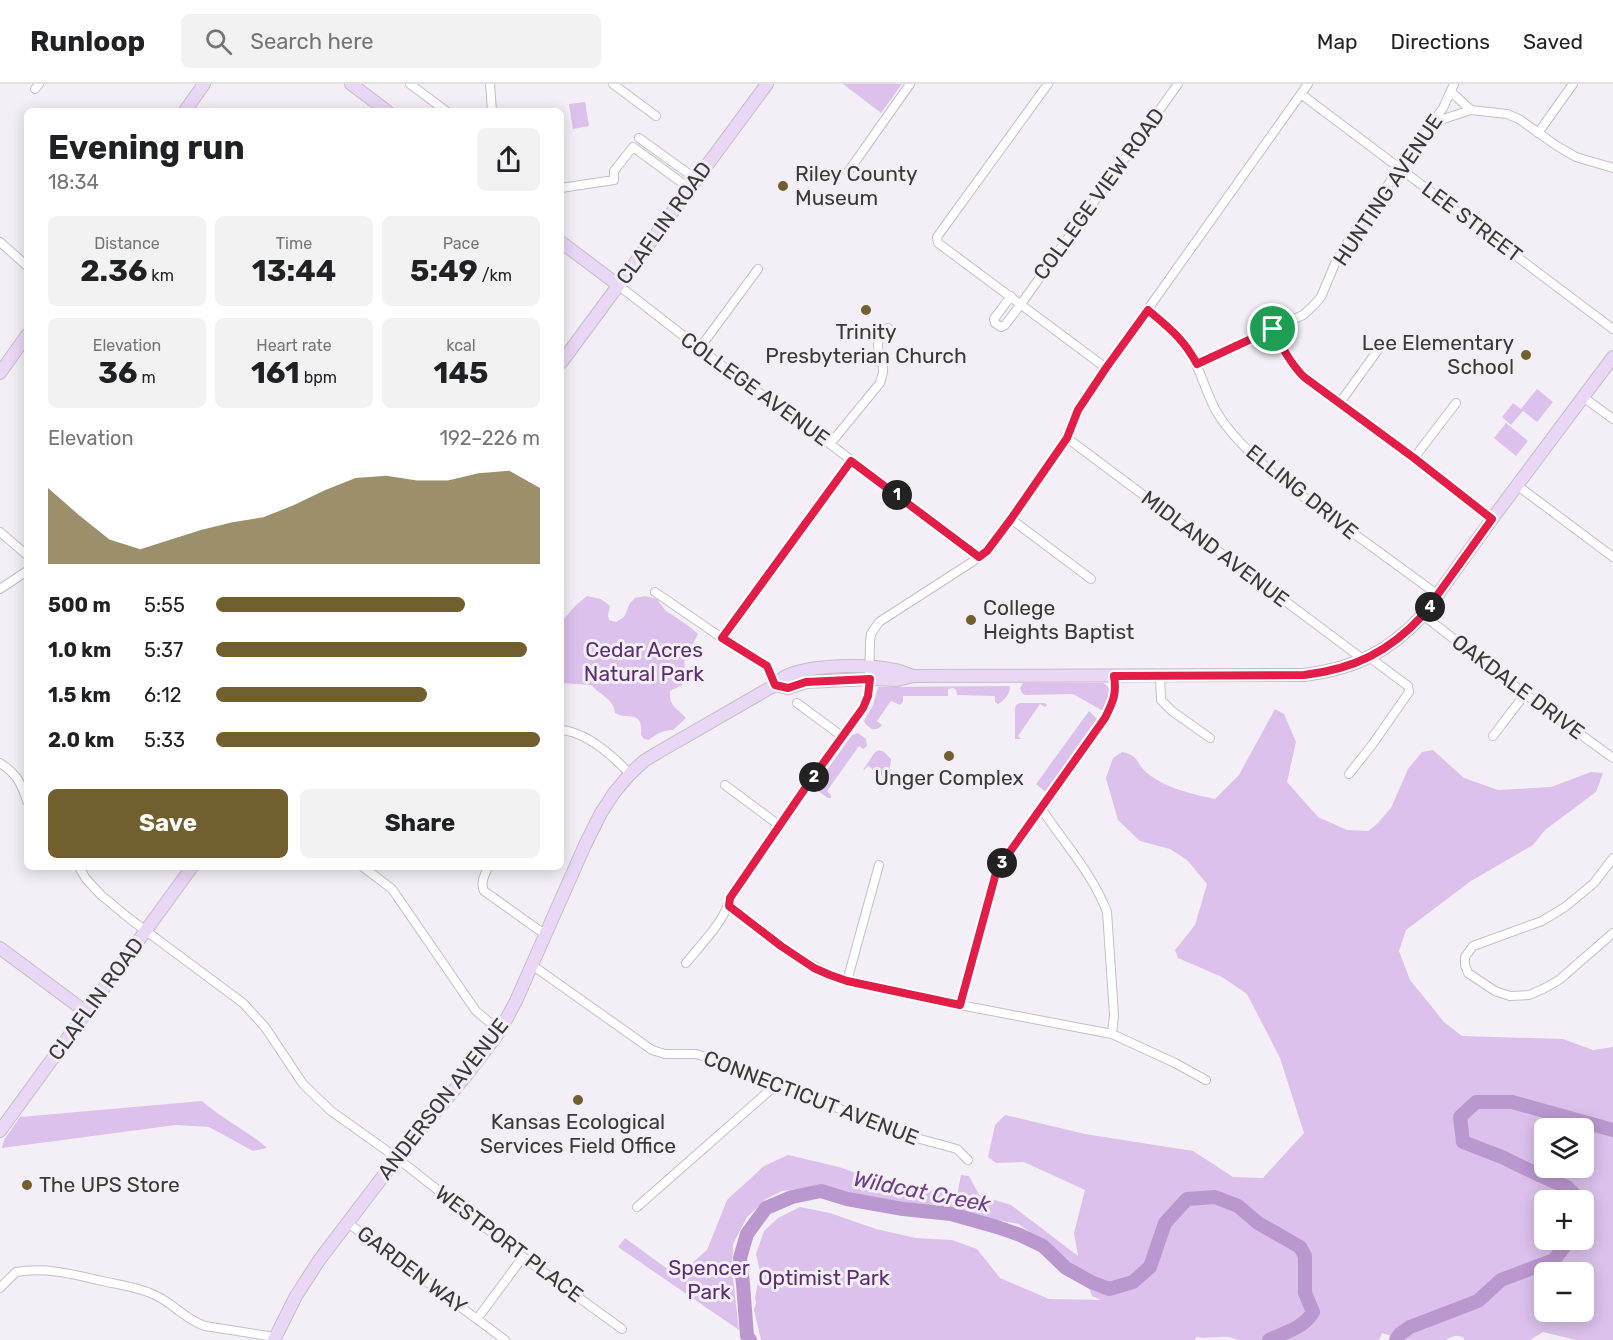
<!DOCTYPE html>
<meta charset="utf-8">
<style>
:root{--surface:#fff;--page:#f2f2f2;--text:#202124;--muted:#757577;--line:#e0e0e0;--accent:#71602e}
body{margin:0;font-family:Rubik,sans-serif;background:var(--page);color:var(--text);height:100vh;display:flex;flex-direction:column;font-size:22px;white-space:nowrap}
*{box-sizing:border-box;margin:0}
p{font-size:20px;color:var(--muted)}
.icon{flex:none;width:33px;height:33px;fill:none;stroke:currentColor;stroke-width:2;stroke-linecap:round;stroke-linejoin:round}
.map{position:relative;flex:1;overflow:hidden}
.side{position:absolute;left:24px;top:24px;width:540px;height:762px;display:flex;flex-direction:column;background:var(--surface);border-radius:9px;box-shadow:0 3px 15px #0003}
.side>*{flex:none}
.tools{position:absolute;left:1534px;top:1034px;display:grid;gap:12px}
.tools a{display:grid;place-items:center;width:60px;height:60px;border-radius:9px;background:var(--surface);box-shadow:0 3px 15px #0003;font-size:30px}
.pin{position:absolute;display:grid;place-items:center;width:51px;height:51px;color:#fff;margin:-26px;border:3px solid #fff;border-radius:50%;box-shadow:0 2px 6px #0007}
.km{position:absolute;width:30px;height:30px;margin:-15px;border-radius:50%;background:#222;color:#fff;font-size:16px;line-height:30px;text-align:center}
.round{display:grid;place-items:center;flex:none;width:63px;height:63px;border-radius:9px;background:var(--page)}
.overview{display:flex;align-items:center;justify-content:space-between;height:102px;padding:0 24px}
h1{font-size:33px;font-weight:700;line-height:45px}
.stats{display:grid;grid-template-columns:repeat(3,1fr);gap:9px;height:102px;padding:6px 24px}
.stats div{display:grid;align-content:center;border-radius:9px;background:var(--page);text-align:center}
.stats b{font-size:30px;font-weight:700}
.stats small{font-size:16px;font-weight:400}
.stats p{font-size:16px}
.chart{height:168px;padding:12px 24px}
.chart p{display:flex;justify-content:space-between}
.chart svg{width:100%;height:108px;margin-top:6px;fill:var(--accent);opacity:.7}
.cta{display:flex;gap:12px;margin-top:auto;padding:12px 24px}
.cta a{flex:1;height:69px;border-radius:9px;background:var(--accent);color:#fff;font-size:24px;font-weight:700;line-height:69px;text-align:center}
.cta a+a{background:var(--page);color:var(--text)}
ul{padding:0 24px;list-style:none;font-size:20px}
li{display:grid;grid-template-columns:96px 72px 1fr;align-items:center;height:45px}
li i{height:15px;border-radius:8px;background:var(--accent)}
header{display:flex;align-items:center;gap:36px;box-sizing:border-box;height:84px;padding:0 30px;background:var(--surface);border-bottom:2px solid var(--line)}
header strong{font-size:28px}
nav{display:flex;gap:33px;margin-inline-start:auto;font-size:21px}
.search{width:420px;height:54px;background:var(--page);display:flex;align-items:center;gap:15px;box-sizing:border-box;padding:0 21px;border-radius:9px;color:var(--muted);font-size:22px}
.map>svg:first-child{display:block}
</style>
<header>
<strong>Runloop</strong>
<div class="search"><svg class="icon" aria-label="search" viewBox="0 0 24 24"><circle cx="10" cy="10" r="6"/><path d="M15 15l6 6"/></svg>Search here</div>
<nav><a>Map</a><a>Directions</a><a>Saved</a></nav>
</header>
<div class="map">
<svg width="1613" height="1256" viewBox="0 0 1613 1256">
<rect width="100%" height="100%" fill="#f4eff7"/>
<path fill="#dbc1eb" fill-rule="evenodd" d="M 843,0 L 902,0 L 881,29 Z
M 585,18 L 589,42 L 573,45 L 569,20 Z
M 1537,305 L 1553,318 L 1537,338 L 1523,327 L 1511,341 L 1502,333 L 1513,319 L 1521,325 Z
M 1506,339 L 1528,357 L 1516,372 L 1494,354 Z
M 587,512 L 601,515 L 610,522 L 608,531 L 609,536 L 616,538 L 624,533 L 630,519 L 635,514 L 645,512 L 657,515 L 665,526 L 690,543 L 698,550 C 689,569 681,570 686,592 L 682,601 L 670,607 C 669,623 677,624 686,634 L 673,646 C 663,646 656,650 649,656 L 644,655 L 641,651 C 643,624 628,637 615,629 C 614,615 600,611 591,601 L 561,599 L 561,538 L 577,520 Z
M 1023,599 L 1103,599 C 1115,605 1109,617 1104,627 L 1103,627 L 1073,610 L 1025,611 L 1022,609 L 1020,604 Z
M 1010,602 C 1010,610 1005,616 998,620 L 995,618 L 995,612 L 957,611 L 956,606 L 953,604 L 948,605 L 948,612 L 903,612 L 903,618 L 900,621 L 891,617 L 877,637 L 882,641 C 876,649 868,645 864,637 L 873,621 L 878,603 Z
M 1020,619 L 1045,619 L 1047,621 L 1045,623 L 1040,620 L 1018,652 L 1021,655 L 1015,655 L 1015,625 L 1016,621 Z
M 1275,625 L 1284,630 L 1296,658 L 1287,698 L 1318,733 L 1347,746 L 1368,747 L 1377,740 L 1391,724 L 1408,685 L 1422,668 L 1433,666 L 1464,694 L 1498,706 L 1551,703 L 1591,688 L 1603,689 L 1596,708 L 1545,746 L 1533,761 L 1471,797 L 1406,846 L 1399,867 L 1410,896 L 1444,938 L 1462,952 L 1563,955 L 1593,966 L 1613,963 L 1613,1256 L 1576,1256 L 1543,1248 L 1530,1256 L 1464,1256 L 1464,1254 C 1458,1250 1452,1252 1446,1256 L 1404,1256 L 1382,1249 L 1379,1256 L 1237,1256 C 1226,1249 1209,1256 1196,1253 L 1195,1256 L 761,1256 L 754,1226 L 756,1219 L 755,1214 L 760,1188 L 756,1170 L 764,1147 L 778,1134 L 800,1123 L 830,1129 L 876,1145 L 916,1154 L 952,1156 L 977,1165 L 1000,1194 L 1049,1215 L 1101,1216 L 1092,1212 L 1082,1187 L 1019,1140 L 969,1131 L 945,1124 L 893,1118 L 853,1111 L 823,1104 L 804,1104 L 782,1107 L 766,1115 L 747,1133 L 733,1160 L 732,1186 L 739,1246 L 618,1163 L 625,1154 L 677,1192 L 707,1166 L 727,1116 L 764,1082 L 788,1071 L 839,1083 L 879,1097 L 957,1111 L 961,1091 L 969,1092 L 979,1111 L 1011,1121 L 1078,1172 L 1074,1149 L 1085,1106 L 1024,1078 L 996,1079 L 988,1073 L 995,1041 L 1005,1031 L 1085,1050 L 1193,1067 L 1233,1093 L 1263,1094 L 1304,1049 L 1280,974 L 1247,910 L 1222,893 L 1178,874 L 1175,866 L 1195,841 L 1207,800 L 1187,776 L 1170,765 L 1140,757 L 1118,736 L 1106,694 L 1113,674 L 1122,668 C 1140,672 1135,678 1146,688 C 1164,704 1192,710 1215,715 L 1239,691 ZM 1545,1044 L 1584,1044 L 1584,1083 L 1545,1083 ZM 1545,1116 L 1584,1116 L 1584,1155 L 1545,1155 ZM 1545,1188 L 1584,1188 L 1584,1227 L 1545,1227 Z
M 1089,627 L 1097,635 L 1046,708 L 1036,700 Z
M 858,649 L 866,655 L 867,662 L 863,665 L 859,662 L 827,707 L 831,711 L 831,714 L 828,714 L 815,705 L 815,703 L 852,651 Z
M 879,666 L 884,668 L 891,675 L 890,684 L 893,692 L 890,698 L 868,682 L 864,686 L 863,686 L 875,668 Z
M 202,1017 C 222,1035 247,1046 267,1064 L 253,1067 L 209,1043 L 176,1041 L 2,1064 L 4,1056 L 20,1033 Z"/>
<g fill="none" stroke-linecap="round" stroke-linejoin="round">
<path stroke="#ba97ce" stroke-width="14" d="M 1580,1116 L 1567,1103 L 1537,1090 L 1502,1073 L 1463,1058 L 1460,1033 L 1476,1018 L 1512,1018 L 1613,1046
M 750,1256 L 747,1252 L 743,1200 L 740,1174 L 747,1150 L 766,1124 L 792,1113 L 821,1107 L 847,1115 L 903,1125 L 951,1130 L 997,1143 L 1020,1151 L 1043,1162 L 1066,1184 L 1091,1198 L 1109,1205 L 1133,1198 L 1150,1183 L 1165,1139 L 1187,1115 L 1215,1113 L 1238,1122 L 1258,1139 L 1300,1163 L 1305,1172 L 1305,1209 L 1313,1228 C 1304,1244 1285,1248 1269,1256
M 1396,1256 L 1400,1250 L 1410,1243 L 1478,1217 L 1501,1196 L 1554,1176 L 1570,1155"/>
<g stroke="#c3bec7" stroke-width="10">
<path id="street" d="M 410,0 L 446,27
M 490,0 L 492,27
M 613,0 L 656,32
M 1048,0 L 937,153 L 938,159 L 1106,284
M 35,5 L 39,0
M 1451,8 L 1471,26
M 1301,10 L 1613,245
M 1434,38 L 1471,26 L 1507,30 L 1519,35 L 1557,62 L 1576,73 L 1613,84
M 1538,49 L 1573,0
M 639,54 L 696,95
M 848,88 L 910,0
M 561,104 L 614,96 L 614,87 L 633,63 L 689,104
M 0,158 L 27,182
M 618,201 L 721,281 L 830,360 L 979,473
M 1011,212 L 994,235 L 995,239 L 1001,243 L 1005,241 L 1021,220 L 1178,0
M 1148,226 C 1162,238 1179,249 1188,265 C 1200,284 1205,306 1215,325 C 1230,352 1255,373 1278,394 L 1438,511
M 1273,245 C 1282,263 1290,279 1304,293 L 1414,374 L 1492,435
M 699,265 L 758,185
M 1197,280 L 1303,231 L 1312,223 L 1321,213 L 1336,177 L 1352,151 L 1443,24 L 1454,0
M 1583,313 L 1613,335
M 1339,320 L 1380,263
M 1067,354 L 1364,576
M 830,360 L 880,299 C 881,294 884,289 883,284 C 881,264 870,264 888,244
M 1414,374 L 1456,319
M 1518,402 L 1613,473
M 1011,435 L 1091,495
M 0,448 L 27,471
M 0,505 L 27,487
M 655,508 L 722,554 L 767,582 L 775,601
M 1423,531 L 1525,610 L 1613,674
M 722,554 L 851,377
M 1160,592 L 1161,616 L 1172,627 L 1210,654
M 797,619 L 843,653
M 561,646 C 586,648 613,672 630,690
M 1493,652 L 1525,610
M 0,679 C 17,690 21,699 27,717
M 1349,690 L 1372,661 L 1409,608 L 1408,602 L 1369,573
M 725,701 L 780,742
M 1041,724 C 1063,758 1093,790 1107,828 L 1114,931 L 1112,950
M 1613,774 L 1594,799 L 1565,823 L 1542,837 L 1473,862 L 1465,873 L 1465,881 L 1468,889 L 1495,907 L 1510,912 L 1529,911 L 1543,905 L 1559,896 L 1613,849
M 79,783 L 86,795 L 101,811 L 130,835 L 243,919 L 265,943 L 303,1000 L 331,1027 L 397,1074 L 523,1173 L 622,1245
M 363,783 L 392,805 L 476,927 L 500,947
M 488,783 C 485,791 480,798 484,807 L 546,851
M 729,822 C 767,851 802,881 847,897 L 960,921 L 1112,950 L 1175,979 L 1206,996
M 686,879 C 699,863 727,834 730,814 L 806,703 L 863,624 L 868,612 L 869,604 L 870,557 L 871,550 L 879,538 L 972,478 L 987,467 L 1011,435 L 1067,354 L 1078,326 L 1106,284 L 1308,0
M 532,881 L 652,966 L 665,970 L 696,970 L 715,976 L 909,1052 L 957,1065 L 968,1076
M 847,897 L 879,781
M 960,921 L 996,789 L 1004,776 L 1105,634 C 1114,617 1117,610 1115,592
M 637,1123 L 777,1000
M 348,1139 L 505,1256
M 0,1204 L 16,1188 C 46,1183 72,1190 102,1197 C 120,1201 138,1203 155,1211 C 174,1220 186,1236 205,1242 L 275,1253
M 477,1235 L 523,1173"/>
</g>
<g stroke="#c3bec7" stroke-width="14">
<path id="secondary" d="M 351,0 L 387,27
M 185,27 L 204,0
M 561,158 L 618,201
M 561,279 L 767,0
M 0,289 L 27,251
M 775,601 L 788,604 L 806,598 L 870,595 L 897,596 L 913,592 L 1304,591 C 1354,585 1389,568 1423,531 L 1492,435 L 1613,273
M 0,864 L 86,928
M 0,1047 L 192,783
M 274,1256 L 296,1212 L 320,1175 L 397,1074 L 465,993 L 500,947 L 516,917 L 585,761 L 601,729 L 614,709 L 630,690 L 644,677 L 657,669 L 775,601 C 778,598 782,594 786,592 C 812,580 867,580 895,586 C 901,587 907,590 913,592"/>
</g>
<use href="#street" stroke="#fff" stroke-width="8"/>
<use href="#secondary" stroke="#ead6f5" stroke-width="12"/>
</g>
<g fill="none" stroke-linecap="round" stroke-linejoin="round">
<g stroke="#fff" stroke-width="12">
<path id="route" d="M 1148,226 C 1170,245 1183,254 1197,280 L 1273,245 C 1282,263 1290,279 1304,293 L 1414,374 L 1492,435 L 1423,531 C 1389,568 1354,585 1304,591 L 1114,592 C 1117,610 1113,618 1105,634 L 1004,776 L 996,789 L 960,921 L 847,897 L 830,891 L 814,884 L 781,862 L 729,822 L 730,814 L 806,703 L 863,624 L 868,612 L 870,595 L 806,598 L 788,604 L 775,601 L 767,582 L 722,554 L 851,377 L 979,473 L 987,467 L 1011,435 L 1067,354 L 1078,326 L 1106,284 Z"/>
</g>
<use href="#route" stroke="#e11d48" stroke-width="8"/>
</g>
<g fill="#71602e" stroke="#f4eff7" stroke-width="2">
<circle cx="783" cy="102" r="6"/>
<circle cx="866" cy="226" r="6"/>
<circle cx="1526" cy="271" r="6"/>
<circle cx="971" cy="536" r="6"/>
<circle cx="949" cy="672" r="6"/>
<circle cx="578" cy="1016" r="6"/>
<circle cx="27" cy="1101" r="6"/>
</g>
<g text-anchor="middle" stroke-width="6" stroke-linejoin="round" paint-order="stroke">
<g font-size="21" fill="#3a383b" stroke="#f4eff7" text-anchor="start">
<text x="795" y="97">Riley County<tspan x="795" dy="24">Museum</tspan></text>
<text x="866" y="255" text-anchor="middle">Trinity<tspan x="866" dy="24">Presbyterian Church</tspan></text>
<text x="1514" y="266" text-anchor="end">Lee Elementary<tspan x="1514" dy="24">School</tspan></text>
<text x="983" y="531">College<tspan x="983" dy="24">Heights Baptist</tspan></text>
<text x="949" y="701" text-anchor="middle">Unger Complex</text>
<text x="578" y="1045" text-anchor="middle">Kansas Ecological<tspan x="578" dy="24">Services Field Office</tspan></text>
<text x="39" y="1108">The UPS Store</text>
</g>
<g font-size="21" fill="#3a383b" stroke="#f4eff7">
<text transform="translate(1388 106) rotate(-56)" y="7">HUNTING AVENUE</text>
<text transform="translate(1099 110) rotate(-54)" y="7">COLLEGE VIEW ROAD</text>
<text transform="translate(1472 138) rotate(37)" y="7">LEE STREET</text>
<text transform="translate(664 139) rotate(-54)" y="7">CLAFLIN ROAD</text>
<text transform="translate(755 305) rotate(36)" y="7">COLLEGE AVENUE</text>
<text transform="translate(1302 408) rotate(39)" y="7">ELLING DRIVE</text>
<text transform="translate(1215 465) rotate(37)" y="7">MIDLAND AVENUE</text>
<text transform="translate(1518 603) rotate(37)" y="7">OAKDALE DRIVE</text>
<text transform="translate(96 915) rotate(-54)" y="7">CLAFLIN ROAD</text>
<text transform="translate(811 1014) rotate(21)" y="7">CONNECTICUT AVENUE</text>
<text transform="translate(443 1015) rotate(-52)" y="7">ANDERSON AVENUE</text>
<text transform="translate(509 1160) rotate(37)" y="7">WESTPORT PLACE</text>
<text transform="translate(412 1186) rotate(37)" y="7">GARDEN WAY</text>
</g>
<g font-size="21" fill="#5b2e71" stroke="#f4eff7">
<text x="644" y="573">Cedar Acres<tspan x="644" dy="24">Natural Park</tspan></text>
<text x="709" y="1191">Spencer<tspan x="709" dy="24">Park</tspan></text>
<text x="824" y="1201">Optimist Park</text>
</g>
<g font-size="22" font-style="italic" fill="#6d4085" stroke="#f4eff7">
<text transform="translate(922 1107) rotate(11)" y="8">Wildcat Creek</text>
</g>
</g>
</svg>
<div class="tools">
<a><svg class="icon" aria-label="layers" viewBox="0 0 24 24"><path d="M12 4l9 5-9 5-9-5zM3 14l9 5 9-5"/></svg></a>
<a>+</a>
<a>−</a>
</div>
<div class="pin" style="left:1273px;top:245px;background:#1e9e55"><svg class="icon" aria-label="arrive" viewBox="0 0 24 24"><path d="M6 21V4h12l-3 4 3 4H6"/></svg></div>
<b class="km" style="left:897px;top:411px">1</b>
<b class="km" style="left:814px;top:693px">2</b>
<b class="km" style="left:1002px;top:779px">3</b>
<b class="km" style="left:1430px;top:523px">4</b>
<section class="side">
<div class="overview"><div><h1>Evening run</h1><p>18:34</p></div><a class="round"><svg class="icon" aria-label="share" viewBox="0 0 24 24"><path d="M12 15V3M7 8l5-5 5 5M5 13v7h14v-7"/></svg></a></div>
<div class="stats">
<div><p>Distance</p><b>2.36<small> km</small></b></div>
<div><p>Time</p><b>13:44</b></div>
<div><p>Pace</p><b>5:49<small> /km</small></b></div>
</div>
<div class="stats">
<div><p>Elevation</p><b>36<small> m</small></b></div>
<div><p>Heart rate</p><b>161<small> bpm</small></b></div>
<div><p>kcal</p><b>145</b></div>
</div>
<div class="chart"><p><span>Elevation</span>192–226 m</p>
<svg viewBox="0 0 160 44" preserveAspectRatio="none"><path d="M0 44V13L10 24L20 34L30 38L40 34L50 30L60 27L70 25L80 20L90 14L100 9L110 8L120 10L130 10L140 7L150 6L160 13V44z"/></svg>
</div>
<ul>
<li><b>500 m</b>5:55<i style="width:77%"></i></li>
<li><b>1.0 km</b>5:37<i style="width:96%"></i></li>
<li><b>1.5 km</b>6:12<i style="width:65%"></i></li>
<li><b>2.0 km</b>5:33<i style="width:100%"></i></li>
</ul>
<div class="cta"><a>Save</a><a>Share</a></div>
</section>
</div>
